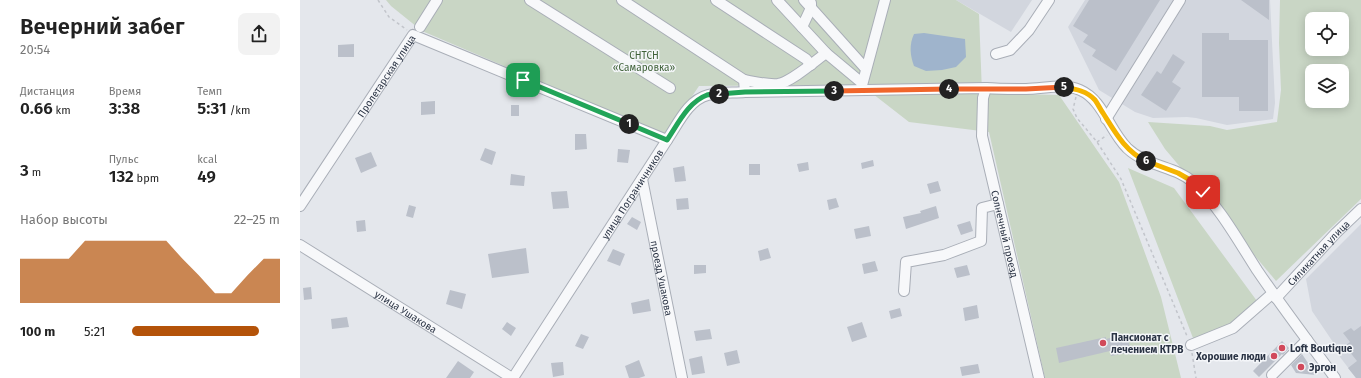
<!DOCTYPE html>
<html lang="ru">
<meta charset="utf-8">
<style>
:root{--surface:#fff;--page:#f2f2f2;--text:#222;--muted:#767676;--accent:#b45309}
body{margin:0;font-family:"Fira Sans",sans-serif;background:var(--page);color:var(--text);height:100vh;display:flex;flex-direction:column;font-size:15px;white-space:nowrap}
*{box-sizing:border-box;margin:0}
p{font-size:13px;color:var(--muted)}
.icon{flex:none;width:22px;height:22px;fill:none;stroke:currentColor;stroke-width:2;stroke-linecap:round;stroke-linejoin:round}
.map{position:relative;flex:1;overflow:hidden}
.details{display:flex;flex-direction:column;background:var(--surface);width:300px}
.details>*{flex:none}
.buttons{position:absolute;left:1005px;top:12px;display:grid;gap:8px}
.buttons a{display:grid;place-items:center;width:44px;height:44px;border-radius:8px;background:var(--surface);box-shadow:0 2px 10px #0003;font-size:20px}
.pin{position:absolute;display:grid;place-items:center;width:34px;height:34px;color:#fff;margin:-17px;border-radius:8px;box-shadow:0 2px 6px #0006}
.km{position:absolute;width:20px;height:20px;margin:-10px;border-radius:50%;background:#222;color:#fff;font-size:11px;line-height:20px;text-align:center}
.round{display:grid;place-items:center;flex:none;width:42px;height:42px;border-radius:8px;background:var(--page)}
.summary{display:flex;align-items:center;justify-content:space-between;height:68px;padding:0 20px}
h1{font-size:22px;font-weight:600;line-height:30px}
.stats{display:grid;grid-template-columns:repeat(3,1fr);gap:6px;height:68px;padding:4px 20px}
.stats div{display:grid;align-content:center}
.stats b{font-size:17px;font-weight:600}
.stats small{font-size:11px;font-weight:400}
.stats p{font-size:11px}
.chart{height:112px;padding:8px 20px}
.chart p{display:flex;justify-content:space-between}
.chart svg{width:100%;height:72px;margin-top:4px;fill:var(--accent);opacity:.7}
ul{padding:0 20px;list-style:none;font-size:13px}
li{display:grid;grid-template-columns:64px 48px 1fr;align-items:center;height:30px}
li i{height:10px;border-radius:5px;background:var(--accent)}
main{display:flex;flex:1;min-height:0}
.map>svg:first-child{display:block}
</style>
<main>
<section class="details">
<div class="summary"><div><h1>Вечерний забег</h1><p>20:54</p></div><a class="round"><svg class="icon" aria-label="share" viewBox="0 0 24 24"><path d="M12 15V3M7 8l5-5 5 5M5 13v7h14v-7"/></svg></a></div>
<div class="stats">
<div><p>Дистанция</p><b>0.66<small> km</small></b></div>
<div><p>Время</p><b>3:38</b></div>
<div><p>Темп</p><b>5:31<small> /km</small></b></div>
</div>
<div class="stats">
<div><b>3<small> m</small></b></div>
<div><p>Пульс</p><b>132<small> bpm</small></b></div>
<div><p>kcal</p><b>49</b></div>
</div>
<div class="chart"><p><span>Набор высоты</span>22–25 m</p>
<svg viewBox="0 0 160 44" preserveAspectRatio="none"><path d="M0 44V17L10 17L20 17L30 17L40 6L50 6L60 6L70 6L80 6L90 6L100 17L110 27L120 38L130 38L140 27L150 17L160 17V44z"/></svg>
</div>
<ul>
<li><b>100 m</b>5:21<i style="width:86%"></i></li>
</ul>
</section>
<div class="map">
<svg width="1061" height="378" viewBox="0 0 1061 378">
<rect width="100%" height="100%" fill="#e4e7ec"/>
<path fill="#d2d6de" d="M 656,0 L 732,0 L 711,32 Z
M 785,0 L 970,0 L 975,103 L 973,119 L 927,125 L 896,118 L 887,117 L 853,118 L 835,112 L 799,90 L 768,27 Z
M 1061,224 L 1061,378 L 1056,378 L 1040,357 L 1039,351 L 1012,311 L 1006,279 Z"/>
<path fill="#c9d6c5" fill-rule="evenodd" d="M 86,0 L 656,0 L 679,14 L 682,93 L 759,95 L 819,182 L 861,297 L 881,378 L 745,378 L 689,132 L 609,122 L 564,87 L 554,85 L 399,86 L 366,135 L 122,31 L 91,6 Z
M 980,0 L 1061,0 L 1061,199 L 976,281 L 865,149 L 848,122 L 910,126 L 927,130 L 977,122 L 981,90 L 979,43 ZM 1012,19 L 1042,19 L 1042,49 L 1012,49 ZM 1012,71 L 1042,71 L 1042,101 L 1012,101 Z
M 828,168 L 874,188 L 957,301 L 930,324 L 914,332 L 893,338 Z"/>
<path fill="#9fb4cc" d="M 624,33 L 665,39 L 666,57 L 656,67 L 642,70 L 626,71 L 614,66 C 610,55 609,45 614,34 Z"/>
<path fill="#bbc0ca" d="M 789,0 L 860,0 L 816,71 L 792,56 L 796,50 L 783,42 L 788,35 L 773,26 Z
M 941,0 L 969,0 L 969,20 Z
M 902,33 L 929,33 L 929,40 L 968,40 L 968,111 L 939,111 L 939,97 L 902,97 Z
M 54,44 L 54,57 L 38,57 L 38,45 Z
M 873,54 L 885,62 L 872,82 L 881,88 L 866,111 L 841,95 L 857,71 L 861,74 Z
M 135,101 L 135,114 L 121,115 L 121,102 Z
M 211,105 L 219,105 L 219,116 L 211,116 Z
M 275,134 L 286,134 L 287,149 L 275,150 Z
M 185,148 L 196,152 L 192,165 L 180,160 Z
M 318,149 L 330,150 L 328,163 L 317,162 Z
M 71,152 L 77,166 L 61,173 L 55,158 Z
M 573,160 L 574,166 L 562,169 L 561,163 Z
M 508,162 L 509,170 L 499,172 L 497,164 Z
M 449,164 L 460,164 L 460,175 L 449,175 Z
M 384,166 L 386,181 L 375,182 L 373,168 Z
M 211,174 L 225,176 L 224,186 L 210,185 Z
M 638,181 L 641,191 L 630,194 L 627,184 Z
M 267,191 L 269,208 L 253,209 L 251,192 Z
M 388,198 L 389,209 L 377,210 L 376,199 Z
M 536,198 L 539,207 L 529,210 L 527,200 Z
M 109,205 L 116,207 L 113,218 L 106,216 Z
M 636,206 L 639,218 L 606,229 L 603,217 L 621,213 L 620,211 Z
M 332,217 L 341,222 L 337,230 L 327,224 Z
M 65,220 L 66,231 L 57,232 L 56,221 Z
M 670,221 L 673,231 L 661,235 L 657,225 Z
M 569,226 L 571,236 L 556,239 L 554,229 Z
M 226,248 L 229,273 L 192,278 L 188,254 Z
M 468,248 L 471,258 L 460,261 L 458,251 Z
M 313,249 L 325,254 L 320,266 L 307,261 Z
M 575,261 L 578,271 L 564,274 L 562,264 Z
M 394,265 L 406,265 L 406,273 L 394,274 Z
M 667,265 L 670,275 L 657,278 L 654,268 Z
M 11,287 L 12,299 L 4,300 L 3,288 Z
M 150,290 L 166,294 L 162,309 L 146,304 Z
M 349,299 L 351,311 L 333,314 L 331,303 Z
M 677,305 L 679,318 L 665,321 L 663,308 Z
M 600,308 L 602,316 L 591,319 L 589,311 Z
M 47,317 L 49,327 L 32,329 L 31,319 Z
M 207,322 L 216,328 L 211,336 L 202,329 Z
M 562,322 L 567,337 L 552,342 L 547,327 Z
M 1061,326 L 1061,378 L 1056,378 L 1048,368 L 1057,361 L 1045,346 L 1050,342 L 1043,333 L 1051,328 L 1054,331 Z
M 410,329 L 412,339 L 396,341 L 394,331 Z
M 281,334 L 289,337 L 283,349 L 275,346 Z
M 827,334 L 831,352 L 811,356 L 810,351 L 759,363 L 756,348 L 806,337 L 806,339 Z
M 982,341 L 989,348 L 983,355 L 982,354 L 959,377 L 953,371 Z
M 437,350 L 440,363 L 427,366 L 424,353 Z
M 1002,354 L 1016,375 L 996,373 L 991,365 Z
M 402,356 L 405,373 L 392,375 L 389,359 Z
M 339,360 L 345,376 L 339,378 L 329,378 L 325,366 Z
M 158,361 L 174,372 L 170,378 L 146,378 Z
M 263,362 L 264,375 L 253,377 L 251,363 Z
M 678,364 L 680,373 L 662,376 L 660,367 Z"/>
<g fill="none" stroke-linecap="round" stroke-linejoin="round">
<g stroke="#a9aeb7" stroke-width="12">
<g id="minor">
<path d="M 230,0 L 370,88"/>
<path d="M 322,0 L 444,80 L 445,92"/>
<path d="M 416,0 L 506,59 L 511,65"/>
<path d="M 477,0 L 526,53 L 562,83"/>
<path d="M 504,0 L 566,69"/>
<path d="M 120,27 L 137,0"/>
<path d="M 502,27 L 511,8 L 511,3"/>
<path d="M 696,54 L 710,50 L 729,30 L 749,0"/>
<path d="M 444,80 C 455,82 467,85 478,84 C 491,82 515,61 526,53"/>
<path id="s1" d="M 686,88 L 683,98 L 682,136 L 739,378"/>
<path d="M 561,89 L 585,0"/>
<path d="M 806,119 L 880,0"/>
<path id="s2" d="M 342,179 L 382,378"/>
<path id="s3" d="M 0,206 L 113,35 L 367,140"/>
<path id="s4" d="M 0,245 L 212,378"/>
<path d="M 604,291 L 606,262 L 644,255 L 681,241 L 682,208 L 698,204"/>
<path id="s5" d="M 976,298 L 1036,233 L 1061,209"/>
<path d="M 891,345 L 933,328 L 973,293"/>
<path d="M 972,375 L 1007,340"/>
<path id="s6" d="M 213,378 L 367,140 C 378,124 388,100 408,95 C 419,92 433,93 445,92 L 686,88 C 699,89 713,89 726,89 C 743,89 763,83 780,90 C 803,100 809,130 827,148 C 847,167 875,166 893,182 C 918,204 939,242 957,270 C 982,307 1009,342 1035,378"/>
</g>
</g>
<path stroke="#c2c5cb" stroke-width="1.5" stroke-dasharray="3 3" stroke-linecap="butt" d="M 78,0 L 89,17 L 107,30
M 776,97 L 773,109 L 777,118 L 797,142 L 821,179 L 887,336
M 797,142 L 807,135
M 892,353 L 896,378"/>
<use href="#minor" stroke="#f7f8fa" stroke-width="10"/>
</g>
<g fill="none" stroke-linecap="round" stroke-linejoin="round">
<g stroke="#fff" stroke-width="8">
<path id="split-1" d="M 223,80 L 329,124"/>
</g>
<g stroke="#fff" stroke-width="8">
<path id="split-2" d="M 329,124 L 367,140 C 378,124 388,102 407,95 C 411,94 415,94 419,94"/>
</g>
<g stroke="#fff" stroke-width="8">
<path id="split-3" d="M 419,94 L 445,92 L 534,91"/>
</g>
<g stroke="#fff" stroke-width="8">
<path id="split-4" d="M 534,91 L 649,89"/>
</g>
<g stroke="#fff" stroke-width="8">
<path id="split-5" d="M 649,89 L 726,89 L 764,87"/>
</g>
<g stroke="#fff" stroke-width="8">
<path id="split-6" d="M 764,87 C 775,89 787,91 795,100 C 798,104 800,109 803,113 C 815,132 825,151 846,161"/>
</g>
<g stroke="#fff" stroke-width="8">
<path id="split-7" d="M 846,161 L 878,173 L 892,181 L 903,192"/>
</g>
<use href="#split-1" stroke="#22a559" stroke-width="5"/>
<use href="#split-2" stroke="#22a559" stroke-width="5"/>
<use href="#split-3" stroke="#22a559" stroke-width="5"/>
<use href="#split-4" stroke="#f0652b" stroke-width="5"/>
<use href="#split-5" stroke="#f0652b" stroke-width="5"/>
<use href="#split-6" stroke="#f5b400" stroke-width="5"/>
<use href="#split-7" stroke="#f5b400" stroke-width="5"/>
</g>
<g fill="#d1495b" stroke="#f4f6f9" stroke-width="1.5">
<circle cx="803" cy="343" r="4"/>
<circle cx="982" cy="348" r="4"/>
<circle cx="974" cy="356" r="4"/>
<circle cx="1001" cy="367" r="4"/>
</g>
<g text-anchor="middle" stroke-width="3" stroke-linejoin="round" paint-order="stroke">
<g font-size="10" fill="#3f6138" stroke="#f4f6f9">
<text x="344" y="59">СНТСН<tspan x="344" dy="12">«Самаровка»</tspan></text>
</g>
<g font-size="10" fill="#2b3445" stroke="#f4f6f9">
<text dy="4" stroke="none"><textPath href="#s3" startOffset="156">Пролетарская улица</textPath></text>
<text dy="4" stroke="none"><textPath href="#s6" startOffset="219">улица Пограничников</textPath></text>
<text dy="4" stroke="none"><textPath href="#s1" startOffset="149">Солнечный проезд</textPath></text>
<text dy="4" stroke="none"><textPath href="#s5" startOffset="62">Силикатная улица</textPath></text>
<text dy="4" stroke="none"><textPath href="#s2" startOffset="101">проезд Ушакова</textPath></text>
<text dy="4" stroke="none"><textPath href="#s4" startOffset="125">улица Ушакова</textPath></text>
</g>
<g font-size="10" font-weight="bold" fill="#2b3445" stroke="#f4f6f9" text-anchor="start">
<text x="811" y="341">Пансионат с<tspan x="811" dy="12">лечением КТРВ</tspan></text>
<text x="990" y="352">Loft Boutique</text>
<text x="966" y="360" text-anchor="end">Хорошие люди</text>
<text x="1009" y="371">Эргон</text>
</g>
</g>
</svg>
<div class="buttons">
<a><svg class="icon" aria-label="locate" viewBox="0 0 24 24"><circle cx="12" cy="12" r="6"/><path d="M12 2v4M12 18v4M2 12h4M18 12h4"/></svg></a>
<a><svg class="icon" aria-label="layers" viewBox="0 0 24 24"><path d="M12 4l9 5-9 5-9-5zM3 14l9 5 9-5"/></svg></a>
</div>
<div class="pin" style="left:223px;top:80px;background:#1e9e55"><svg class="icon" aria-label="arrive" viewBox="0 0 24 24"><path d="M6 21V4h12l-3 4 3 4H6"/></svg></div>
<div class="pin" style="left:903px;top:192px;background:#d93025"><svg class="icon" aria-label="check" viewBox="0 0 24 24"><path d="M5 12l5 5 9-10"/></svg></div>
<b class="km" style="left:329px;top:124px">1</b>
<b class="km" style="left:419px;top:94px">2</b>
<b class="km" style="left:534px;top:91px">3</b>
<b class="km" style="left:649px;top:89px">4</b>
<b class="km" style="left:764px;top:87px">5</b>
<b class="km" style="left:846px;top:161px">6</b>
</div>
</main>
